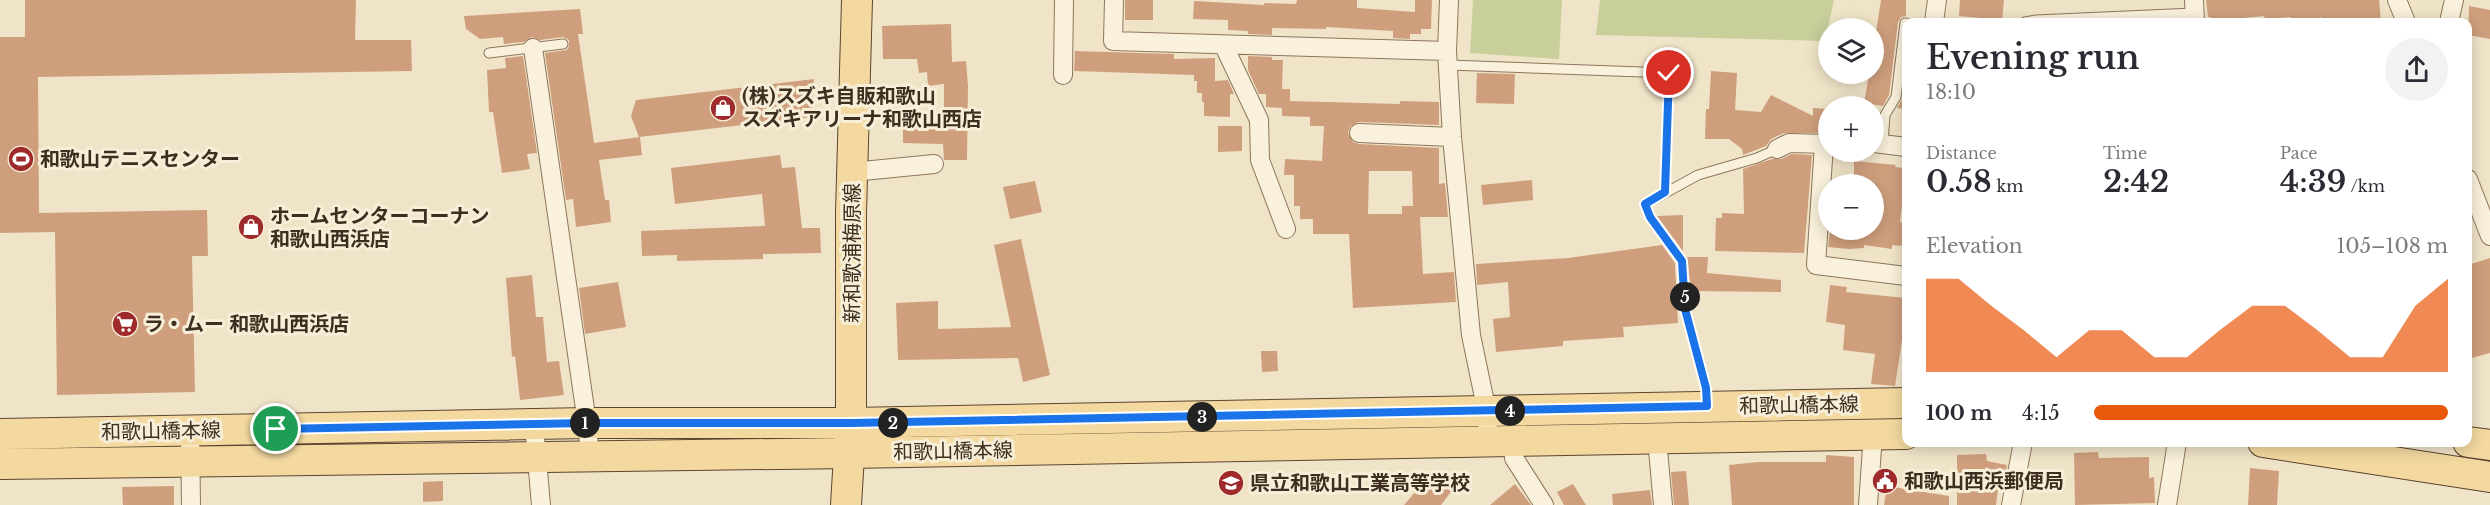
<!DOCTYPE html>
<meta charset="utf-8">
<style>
:root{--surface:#fff;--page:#f2f2f3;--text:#2b2b33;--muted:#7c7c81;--accent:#ea580c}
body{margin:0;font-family:"Libre Baskerville","Noto Sans JP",serif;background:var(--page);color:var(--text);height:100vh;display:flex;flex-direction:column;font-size:22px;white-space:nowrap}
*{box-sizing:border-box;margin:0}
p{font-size:20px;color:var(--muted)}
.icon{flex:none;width:33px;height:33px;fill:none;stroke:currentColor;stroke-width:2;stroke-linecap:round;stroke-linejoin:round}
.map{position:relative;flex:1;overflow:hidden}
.details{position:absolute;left:1902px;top:18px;width:570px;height:429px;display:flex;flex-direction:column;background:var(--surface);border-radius:12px;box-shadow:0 3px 15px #0003}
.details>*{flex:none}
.buttons{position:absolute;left:1818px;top:18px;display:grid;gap:12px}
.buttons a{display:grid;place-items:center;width:66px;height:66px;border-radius:50%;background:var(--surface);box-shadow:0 3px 15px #0003;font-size:30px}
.pin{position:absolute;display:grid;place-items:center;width:51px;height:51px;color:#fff;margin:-26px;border:3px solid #fff;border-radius:50%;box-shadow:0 2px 6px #0007}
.km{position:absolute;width:30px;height:30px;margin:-15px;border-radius:50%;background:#222;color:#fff;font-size:16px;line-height:30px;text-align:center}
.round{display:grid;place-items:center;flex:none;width:63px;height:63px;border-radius:32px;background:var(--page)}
.headline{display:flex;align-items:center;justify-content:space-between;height:102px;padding:0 24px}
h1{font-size:33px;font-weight:600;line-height:45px}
.metrics{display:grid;grid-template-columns:repeat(3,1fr);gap:9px;height:102px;padding:6px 24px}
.metrics div{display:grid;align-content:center}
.metrics b{font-size:30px;font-weight:600}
.metrics small{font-size:16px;font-weight:400}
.metrics p{font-size:16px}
.chart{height:168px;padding:12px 24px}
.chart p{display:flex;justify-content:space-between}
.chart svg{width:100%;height:108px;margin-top:6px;fill:var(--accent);opacity:.7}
ul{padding:0 24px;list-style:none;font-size:20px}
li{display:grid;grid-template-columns:96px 72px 1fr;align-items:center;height:45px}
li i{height:15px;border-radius:8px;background:var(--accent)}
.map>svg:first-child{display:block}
</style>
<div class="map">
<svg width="2490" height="505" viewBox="0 0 2490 505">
<rect width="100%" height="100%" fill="#f0e4c8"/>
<path fill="#c9cf9b" d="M 1473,0 L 1562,0 L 1559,59 L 1470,53 Z
M 1600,0 L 1834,0 L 1825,41 L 1596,35 Z"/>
<path fill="#cf9f7d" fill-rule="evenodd" d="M 25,0 L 356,0 L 355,40 L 411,40 L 412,71 L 38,77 L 39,213 L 207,210 L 208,256 L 192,256 L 195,392 L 57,395 L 55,232 L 0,233 L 0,37 L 25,37 Z
M 1125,0 L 1153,0 L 1153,20 L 1125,20 Z
M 1297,0 L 1357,0 L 1357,8 L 1415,12 L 1415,0 L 1432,0 L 1431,29 L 1421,29 L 1421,34 L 1410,34 L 1410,39 L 1393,38 L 1393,31 L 1326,27 L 1326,29 L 1272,28 L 1272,35 L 1248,34 L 1248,31 L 1228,30 L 1228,20 L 1193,19 L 1194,1 L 1264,5 L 1264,3 L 1296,4 Z
M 1881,0 L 1906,0 L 1906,16 L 1901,17 L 1898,22 L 1889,95 L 1883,106 L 1864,103 L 1869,74 L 1874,74 L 1874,44 Z
M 1960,0 L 2004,0 L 2002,20 L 1959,16 Z
M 2206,0 L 2379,0 L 2381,22 L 2323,22 L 2322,17 L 2304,22 L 2302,19 L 2291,22 L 2290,17 L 2265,19 L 2264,16 L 2211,21 L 2210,17 L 2208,17 Z
M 2469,6 L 2490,10 L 2490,39 L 2468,35 Z
M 580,9 L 583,34 L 578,34 L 594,143 L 640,137 L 642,155 L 599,160 L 605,200 L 609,200 L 611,222 L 576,227 L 573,199 L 566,200 L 545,53 L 567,50 L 569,46 L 569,40 L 563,37 L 540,40 L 532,37 L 524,42 L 504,44 L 503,37 L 480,39 L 466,29 L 464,16 Z
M 951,24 L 952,62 L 966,61 L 968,86 L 967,160 L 944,160 L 943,144 L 903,143 L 903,119 L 944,117 L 944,84 L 928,86 L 927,72 L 919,73 L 917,59 L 883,59 L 882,26 Z
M 1075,51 L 1174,54 L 1174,59 L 1215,58 L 1215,81 L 1228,80 L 1234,94 L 1230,94 L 1230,117 L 1204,116 L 1204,102 L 1202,102 L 1202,93 L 1197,93 L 1197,81 L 1194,81 L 1194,75 L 1074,71 Z
M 523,56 L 537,153 L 527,154 L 530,169 L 502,173 L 493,112 L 489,112 L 487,70 L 506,68 L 505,58 Z
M 1248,56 L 1272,57 L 1272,60 L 1283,60 L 1282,89 L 1290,89 L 1290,101 L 1400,104 L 1400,101 L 1439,102 L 1439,125 L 1359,122 L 1350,127 L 1348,133 L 1353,142 L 1359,144 L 1439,148 L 1439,184 L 1445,183 L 1448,217 L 1420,217 L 1423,274 L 1454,272 L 1456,302 L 1353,308 L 1349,234 L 1313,234 L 1313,219 L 1300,219 L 1300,206 L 1294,206 L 1294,175 L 1284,175 L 1285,159 L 1322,161 L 1324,126 L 1310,126 L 1310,117 L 1282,116 L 1282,108 L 1266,107 L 1266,94 L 1259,94 L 1248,70 ZM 1369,171 L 1412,171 L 1413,206 L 1402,206 L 1402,214 L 1368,214 Z
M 1906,67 L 1906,109 L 1897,108 L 1903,98 Z
M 1711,71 L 1737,73 L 1735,110 L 1761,112 L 1771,95 L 1813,116 L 1813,108 L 1828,109 L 1828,133 L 1784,133 L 1771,139 L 1766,146 L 1743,155 L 1742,149 L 1729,139 L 1705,139 L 1706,109 L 1709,109 Z
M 1477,73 L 1515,74 L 1514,104 L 1476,103 Z
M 814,79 L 812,117 L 639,137 L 631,116 L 636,100 Z
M 1218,126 L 1242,126 L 1242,151 L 1218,152 Z
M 1792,154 L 1812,155 L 1804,253 L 1715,251 L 1716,218 L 1722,218 L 1722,213 L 1744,214 L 1743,169 L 1772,159 L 1781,159 Z
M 780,155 L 782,168 L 795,167 L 802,228 L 820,228 L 821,253 L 763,254 L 763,259 L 677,261 L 677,255 L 642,256 L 641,231 L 765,226 L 762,194 L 675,204 L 671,168 Z
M 1854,161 L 1896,165 L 1895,167 L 1903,168 L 1903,173 L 1906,174 L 1900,222 L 1906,223 L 1903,246 L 1892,245 L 1892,249 L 1864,245 L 1864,248 L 1849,249 L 1828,247 L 1830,230 L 1874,230 L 1874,184 L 1854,184 Z
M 1532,180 L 1533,200 L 1483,205 L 1481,185 Z
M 1035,181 L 1042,212 L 1010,219 L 1003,187 Z
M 1683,215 L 1683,251 L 1657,216 Z
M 1021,239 L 1050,375 L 1023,382 L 1018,358 L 898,360 L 896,303 L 938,301 L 938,329 L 1011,327 L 994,245 Z
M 1662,245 L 1675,263 L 1678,323 L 1623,327 L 1624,337 L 1563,341 L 1563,346 L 1496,352 L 1493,319 L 1510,317 L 1508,282 L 1477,285 L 1476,264 L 1568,258 Z
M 1687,257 L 1708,257 L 1707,273 L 1781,280 L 1781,292 L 1691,291 Z
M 2490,258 L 2490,353 L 2468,359 L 2468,265 Z
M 532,275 L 536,317 L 543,317 L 547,362 L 559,361 L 564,395 L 520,400 L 515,356 L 512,357 L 506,278 Z
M 618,282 L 626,327 L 585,334 L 579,288 Z
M 1830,285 L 1847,287 L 1846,292 L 1906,298 L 1906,327 L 1904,327 L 1895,386 L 1871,384 L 1875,354 L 1843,350 L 1845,325 L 1826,322 Z
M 1261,351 L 1277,351 L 1278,371 L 1262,372 Z
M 2098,452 L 2099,458 L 2149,457 L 2149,478 L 2154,477 L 2155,503 L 2075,505 L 2074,453 Z
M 1986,454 L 1987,461 L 2007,465 L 2004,483 L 1999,482 L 1996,505 L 1957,505 L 1957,455 Z
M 1826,455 L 1854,457 L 1854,505 L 1732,505 L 1729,465 L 1758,462 L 1826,462 Z
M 2250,468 L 2279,471 L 2277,505 L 2248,505 Z
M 1433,471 L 1453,489 L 1441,505 L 1404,505 Z
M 1686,471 L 1689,505 L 1674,505 L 1671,472 Z
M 443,481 L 443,501 L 423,502 L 423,482 Z
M 1515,484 L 1531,505 L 1490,505 Z
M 1573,484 L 1586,505 L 1564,505 L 1557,492 Z
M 174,486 L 174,505 L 123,505 L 122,487 Z
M 1887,486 L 1949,496 L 1949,505 L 1884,505 Z
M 1650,490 L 1652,505 L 1613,505 L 1612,494 Z"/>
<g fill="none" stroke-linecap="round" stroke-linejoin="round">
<g stroke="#8d765c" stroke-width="11">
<path id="lane" d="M 2025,22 L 2036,20 L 2194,13
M 489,53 L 563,44
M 1448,65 L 1669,73 L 1665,192
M 1883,143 L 1885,115 L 1896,97 L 1905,23 L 1906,23
M 1707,403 L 1706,388 L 1685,309 L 1682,261 L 1650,217 L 1645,204 L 1698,175 L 1757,158 L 1777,149"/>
</g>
<g stroke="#8d765c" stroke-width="20">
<path id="street" d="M 1114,0 L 1113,41 L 1447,51
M 1449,0 L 1447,51 L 1452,137 L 1471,335 L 1487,412 L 1488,442
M 2194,0 L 2195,22
M 2397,0 L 2406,22
M 1934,22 L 1937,0
M 2449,22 L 2454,0
M 1224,46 L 1259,120 L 1260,160 L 1286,229
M 533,48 L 587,423 L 590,456
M 1063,75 L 1064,0
M 1359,133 L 1452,137
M 1874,143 L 1906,147
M 1824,144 L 1816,265 L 1906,276
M 1777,149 L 1789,143 L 1828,144
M 852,172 L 934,164
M 2468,179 L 2490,236
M 534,425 L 541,505
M 190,431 L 191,505
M 1657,439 L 1663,505
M 1512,440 L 1514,458 L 1544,505
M 1868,505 L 1873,434
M 2011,505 L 2023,442
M 2167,505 L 2177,442"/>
</g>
<g stroke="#5b4430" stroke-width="32">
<path id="primary" d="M 0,434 L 587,423 L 851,423 L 1906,403
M 2263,442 L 2490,477
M 2468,442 L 2490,445
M 0,464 L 849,453 L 1906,434
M 846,505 L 851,423 L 851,213 L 857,0"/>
</g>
<use href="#lane" stroke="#faf1dc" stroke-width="9"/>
<use href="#street" stroke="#faf1dc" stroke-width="18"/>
<use href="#primary" stroke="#f3d9a0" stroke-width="30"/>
</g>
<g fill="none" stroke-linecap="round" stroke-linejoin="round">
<g stroke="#fff" stroke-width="12">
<path id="route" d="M 276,429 L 587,423 L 851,423 L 1707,406 L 1706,388 L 1685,309 L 1682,261 L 1650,217 L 1645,204 L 1665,192 L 1669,73"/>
</g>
<use href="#route" stroke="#1a73e8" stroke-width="8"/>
</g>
<defs>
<g id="shop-disc" transform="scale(1.35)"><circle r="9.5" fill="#9e2a2b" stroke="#f7eed8"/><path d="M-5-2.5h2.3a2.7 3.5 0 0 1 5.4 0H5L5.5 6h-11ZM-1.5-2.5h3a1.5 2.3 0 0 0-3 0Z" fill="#fff"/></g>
<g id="stadium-disc" transform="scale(1.35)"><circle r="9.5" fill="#9e2a2b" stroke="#f7eed8"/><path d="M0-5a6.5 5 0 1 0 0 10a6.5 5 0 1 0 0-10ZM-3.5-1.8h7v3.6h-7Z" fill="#fff"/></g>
<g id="supermarket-disc" transform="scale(1.35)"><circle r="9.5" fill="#9e2a2b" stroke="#f7eed8"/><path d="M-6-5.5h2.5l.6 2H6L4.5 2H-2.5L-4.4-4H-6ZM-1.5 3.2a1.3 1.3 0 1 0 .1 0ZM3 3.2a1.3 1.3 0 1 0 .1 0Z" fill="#fff"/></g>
<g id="civic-disc" transform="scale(1.35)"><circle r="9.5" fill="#9e2a2b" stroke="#f7eed8"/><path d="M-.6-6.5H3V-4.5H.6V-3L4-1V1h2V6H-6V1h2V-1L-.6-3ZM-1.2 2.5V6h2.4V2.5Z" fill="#fff"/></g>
<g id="school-disc" transform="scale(1.35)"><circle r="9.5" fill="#9e2a2b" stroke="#f7eed8"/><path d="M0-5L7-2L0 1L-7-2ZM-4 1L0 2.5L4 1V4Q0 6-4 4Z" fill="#fff"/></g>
</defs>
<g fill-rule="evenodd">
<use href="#shop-disc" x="723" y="108"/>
<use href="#stadium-disc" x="21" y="159"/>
<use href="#shop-disc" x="251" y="227"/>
<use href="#supermarket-disc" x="125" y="324"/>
<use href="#civic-disc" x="1885" y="481"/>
<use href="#school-disc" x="1231" y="483"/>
</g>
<g text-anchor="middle" stroke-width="6" stroke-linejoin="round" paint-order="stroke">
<g font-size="20" font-weight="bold" fill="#3d2e20" stroke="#f7eed8" text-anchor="start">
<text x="742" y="103">(株)スズキ自販和歌山<tspan x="742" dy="23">スズキアリーナ和歌山西店</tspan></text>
<text x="40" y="166">和歌山テニスセンター</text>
<text x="270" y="223">ホームセンターコーナン<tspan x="270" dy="23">和歌山西浜店</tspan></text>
<text x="144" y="331">ラ・ムー 和歌山西浜店</text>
<text x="1904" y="488">和歌山西浜郵便局</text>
<text x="1250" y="490">県立和歌山工業高等学校</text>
</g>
<g font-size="20" fill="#3d2e20" stroke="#f7eed8">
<text transform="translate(852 253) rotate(-90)" y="7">新和歌浦梅原線</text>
<text transform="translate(1799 405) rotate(-1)" y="7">和歌山橋本線</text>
<text transform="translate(161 431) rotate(-1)" y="7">和歌山橋本線</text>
<text transform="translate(953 451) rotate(-1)" y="7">和歌山橋本線</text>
</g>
</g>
</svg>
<div class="buttons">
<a><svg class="icon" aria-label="layers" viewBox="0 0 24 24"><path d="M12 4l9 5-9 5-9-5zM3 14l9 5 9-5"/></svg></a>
<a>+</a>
<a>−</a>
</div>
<div class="pin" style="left:276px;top:429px;background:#1e9e55"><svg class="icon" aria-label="arrive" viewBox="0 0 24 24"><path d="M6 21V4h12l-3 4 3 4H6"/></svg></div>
<div class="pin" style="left:1669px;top:73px;background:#d93025"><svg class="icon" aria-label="check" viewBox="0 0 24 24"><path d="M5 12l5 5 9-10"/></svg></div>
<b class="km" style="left:585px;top:423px">1</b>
<b class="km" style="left:893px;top:423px">2</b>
<b class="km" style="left:1202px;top:417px">3</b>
<b class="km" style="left:1510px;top:411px">4</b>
<b class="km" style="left:1685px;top:297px">5</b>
<section class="details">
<div class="headline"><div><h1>Evening run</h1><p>18:10</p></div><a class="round"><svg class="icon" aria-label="share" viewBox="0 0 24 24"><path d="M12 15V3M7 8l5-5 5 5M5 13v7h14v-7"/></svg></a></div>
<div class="metrics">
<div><p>Distance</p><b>0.58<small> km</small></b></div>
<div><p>Time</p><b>2:42</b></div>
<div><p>Pace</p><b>4:39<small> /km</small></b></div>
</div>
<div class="chart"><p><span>Elevation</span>105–108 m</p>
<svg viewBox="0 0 160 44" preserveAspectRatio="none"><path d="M0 44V6L10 6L20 17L30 27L40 38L50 27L60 27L70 38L80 38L90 27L100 17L110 17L120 27L130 38L140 38L150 17L160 6V44z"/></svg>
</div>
<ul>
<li><b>100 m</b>4:15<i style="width:100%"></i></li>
</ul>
</section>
</div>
